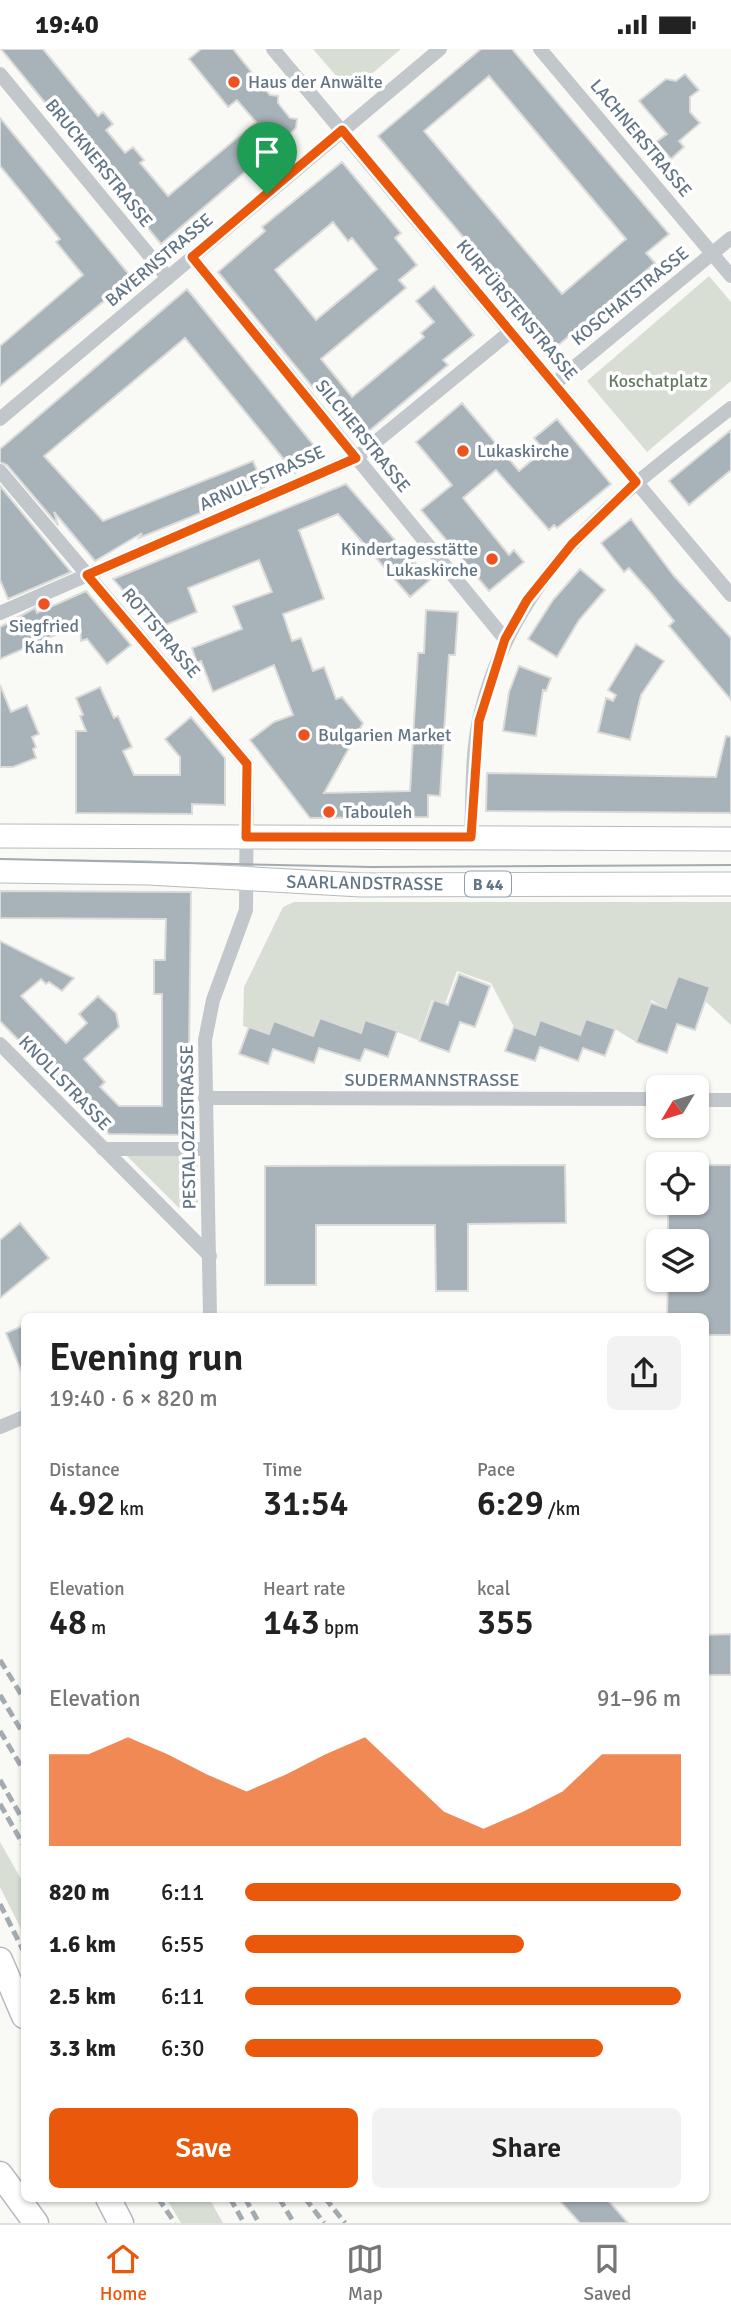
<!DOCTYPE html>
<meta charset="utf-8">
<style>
:root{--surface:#fff;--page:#f2f2f2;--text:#222;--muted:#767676;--line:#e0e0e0;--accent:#ea580c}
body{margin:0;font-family:Signika,sans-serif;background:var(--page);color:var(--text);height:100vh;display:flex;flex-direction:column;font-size:26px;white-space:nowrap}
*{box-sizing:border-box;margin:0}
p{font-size:23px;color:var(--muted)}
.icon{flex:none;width:38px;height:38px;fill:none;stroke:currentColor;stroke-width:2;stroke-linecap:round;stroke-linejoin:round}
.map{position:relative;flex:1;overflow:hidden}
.side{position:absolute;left:21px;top:1264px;width:688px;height:889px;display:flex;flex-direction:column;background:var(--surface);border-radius:10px;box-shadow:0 2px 5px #0004}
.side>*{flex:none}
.needle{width:46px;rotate:232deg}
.tools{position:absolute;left:646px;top:1026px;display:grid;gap:14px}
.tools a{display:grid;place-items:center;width:63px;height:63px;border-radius:10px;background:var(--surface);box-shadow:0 2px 5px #0004;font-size:35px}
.pin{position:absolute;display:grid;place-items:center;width:60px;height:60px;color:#fff;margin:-72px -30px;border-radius:50% 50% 50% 0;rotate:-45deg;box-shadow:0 0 7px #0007}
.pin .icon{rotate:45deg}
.round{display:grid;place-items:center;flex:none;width:74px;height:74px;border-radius:10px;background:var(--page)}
.head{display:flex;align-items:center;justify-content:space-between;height:119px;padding:0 28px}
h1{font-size:38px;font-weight:600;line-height:52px}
.stats{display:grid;grid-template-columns:repeat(3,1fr);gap:10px;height:119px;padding:7px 28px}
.stats div{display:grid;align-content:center}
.stats b{font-size:35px;font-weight:600}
.stats small{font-size:19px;font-weight:400}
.stats p{font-size:19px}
.chart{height:196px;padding:14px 28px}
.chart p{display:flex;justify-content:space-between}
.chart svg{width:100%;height:126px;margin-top:7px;fill:var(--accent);opacity:.7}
.cta{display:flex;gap:14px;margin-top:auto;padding:14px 28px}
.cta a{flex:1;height:80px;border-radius:10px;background:var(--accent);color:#fff;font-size:28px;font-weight:600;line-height:80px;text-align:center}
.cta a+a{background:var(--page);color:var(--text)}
ul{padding:0 28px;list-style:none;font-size:23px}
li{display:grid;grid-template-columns:112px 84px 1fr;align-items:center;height:52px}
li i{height:18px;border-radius:9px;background:var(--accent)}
.status{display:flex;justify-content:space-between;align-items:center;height:49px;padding:0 35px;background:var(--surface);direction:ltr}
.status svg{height:19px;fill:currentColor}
.tabs{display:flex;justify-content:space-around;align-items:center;height:98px;border-top:2px solid var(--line);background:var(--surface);font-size:19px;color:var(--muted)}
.tabs a{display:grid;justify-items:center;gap:4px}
.tabs .on{color:var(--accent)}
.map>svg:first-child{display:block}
</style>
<div class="status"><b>19:40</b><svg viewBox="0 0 49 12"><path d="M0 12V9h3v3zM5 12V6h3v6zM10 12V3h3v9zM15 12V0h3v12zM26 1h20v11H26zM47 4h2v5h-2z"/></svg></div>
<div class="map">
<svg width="731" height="2174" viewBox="0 0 731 2174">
<rect width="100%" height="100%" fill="#f9f9f6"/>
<path fill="#d9ded5" d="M 313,0 L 401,0 L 350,43 Z
M 709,227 L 731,253 L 731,332 L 647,403 L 587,332 Z
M 294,853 L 731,853 L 731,976 L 678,927 L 666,959 L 651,951 L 636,993 L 615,980 L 586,970 L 580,986 L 541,972 L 535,986 L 514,978 L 491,934 L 457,922 L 445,955 L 432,951 L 418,991 L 366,971 L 361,984 L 313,987 L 274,972 L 269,985 L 243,977 L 244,938 L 283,858 Z
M 194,1106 L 198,1115 L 198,1156 L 179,1159 L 127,1107 Z
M 0,1793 L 24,1835 L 24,1886 L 0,1838 Z
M 166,2149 L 209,2149 L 223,2174 L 181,2174 Z"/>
<path fill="#a8b2b9" stroke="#dbdbd9" stroke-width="2" fill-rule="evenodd" d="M 1,0 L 43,0 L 98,67 L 103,63 L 113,75 L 106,81 L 125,104 L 133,98 L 144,111 L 140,114 L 168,147 L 256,73 L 237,51 L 228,58 L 189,10 L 201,0 L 233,0 L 270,46 L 278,47 L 278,54 L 290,69 L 297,70 L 296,79 L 284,90 L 280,101 L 268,87 L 246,104 L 254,115 L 161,195 Z
M 481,0 L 512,0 L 669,185 L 646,204 L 655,214 L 556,298 L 378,87 ZM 489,27 L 626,190 L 562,245 L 424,82 Z
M 685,25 L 699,41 L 690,48 L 690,63 L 700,74 L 679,92 L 684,98 L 671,110 L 656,93 L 667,85 L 639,52 L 666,30 L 676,32 Z
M 0,69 L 132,229 L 0,337 L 0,297 L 83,226 L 56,193 L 60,190 L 0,117 Z
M 342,113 L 401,184 L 395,189 L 417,216 L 399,231 L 406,239 L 321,310 L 352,348 L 424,288 L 421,284 L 434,273 L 416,252 L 434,237 L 474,286 L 443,311 L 448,316 L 357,392 L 218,223 L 265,182 L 262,178 ZM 333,173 L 348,192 L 352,189 L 377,220 L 316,271 L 275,221 Z
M 187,240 L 320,404 L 295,424 L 185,289 L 44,407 L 103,472 L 253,412 L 264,438 L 139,489 L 142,484 L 95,512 L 54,463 L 58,476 L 7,416 L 0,413 L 0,400 Z
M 462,354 L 519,422 L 544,401 L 534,389 L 557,370 L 611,435 L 557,479 L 554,476 L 549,481 L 496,421 L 463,449 L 509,506 L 514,501 L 524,513 L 489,542 L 421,461 L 452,436 L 416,393 Z
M 731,381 L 731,421 L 689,456 L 669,432 Z
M 346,435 L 430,531 L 410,548 L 338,465 L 299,481 L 324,550 L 283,565 L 292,592 L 301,589 L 313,622 L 324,618 L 336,650 L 342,648 L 363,674 L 324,744 L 410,742 L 418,604 L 424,604 L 426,561 L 458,563 L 455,606 L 449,606 L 440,747 L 428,746 L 428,768 L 310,769 L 250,691 L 274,673 L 293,666 L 274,616 L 213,643 L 201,612 L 197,614 L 192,599 L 242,580 L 233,557 L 272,543 L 259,511 L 188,539 L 197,563 L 156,580 L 113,530 Z
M 0,437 L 71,523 L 8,550 L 0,531 Z
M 631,470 L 674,527 L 731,589 L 731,651 L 669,577 L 674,572 L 652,545 L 629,519 L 624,523 L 601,494 Z
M 580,520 L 605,541 L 579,571 L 557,608 L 528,590 L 553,551 Z
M 86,542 L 131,596 L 107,615 L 87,590 L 81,592 L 80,575 L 0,610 L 0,578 L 35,559 L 37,564 Z
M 636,595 L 664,612 L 641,646 L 630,691 L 598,683 L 606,649 L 613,652 L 616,646 L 608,641 Z
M 519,617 L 551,629 L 546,642 L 543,641 L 536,687 L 503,682 L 509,643 Z
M 0,636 L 11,663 L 27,656 L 39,685 L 32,688 L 36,698 L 33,700 L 36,709 L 13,718 L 0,718 Z
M 100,638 L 114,669 L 118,667 L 132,698 L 123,702 L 134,726 L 180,726 L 180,708 L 165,690 L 191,668 L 225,709 L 225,756 L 192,755 L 192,765 L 76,764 L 76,682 L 86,682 L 80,667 L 83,666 L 76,649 Z
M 726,687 L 731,688 L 731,764 L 486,762 L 487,724 L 716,728 Z
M 0,842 L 191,843 L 188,1086 L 109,1085 L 0,972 L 0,892 L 74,929 L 62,942 L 49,933 L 46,935 L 41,930 L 21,947 L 66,994 L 87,974 L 79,965 L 98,947 L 116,964 L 119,978 L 84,1010 L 105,1033 L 100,1038 L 119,1057 L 162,1057 L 162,945 L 154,945 L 154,911 L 165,911 L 166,870 L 0,869 Z
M 459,925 L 490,937 L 475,978 L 460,973 L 449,1003 L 419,992 L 434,951 L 448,956 Z
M 678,927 L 710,938 L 695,981 L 677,975 L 667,1004 L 636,993 L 651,954 L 666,959 Z
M 320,969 L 361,984 L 365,971 L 397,982 L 388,1008 L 365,1000 L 360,1012 L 319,999 L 314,1014 L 273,1000 L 268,1015 L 239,1005 L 249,978 L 269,985 L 274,972 L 313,987 Z
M 586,970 L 615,980 L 605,1007 L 583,999 L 578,1012 L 540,998 L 535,1012 L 505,1002 L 514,978 L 535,986 L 540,971 L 580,986 Z
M 565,1116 L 566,1174 L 468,1175 L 468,1242 L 436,1242 L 435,1176 L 316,1176 L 316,1236 L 265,1236 L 265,1117 Z
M 696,1116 L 731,1116 L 731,1286 L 705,1286 L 705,1267 L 667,1267 L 668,1230 L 696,1230 L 696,1192 L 668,1192 L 668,1153 L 696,1153 Z
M 20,1174 L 49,1209 L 0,1249 L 0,1191 Z
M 24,1276 L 24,1329 L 6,1284 Z
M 731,1585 L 731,1626 L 705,1626 L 705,1586 Z
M 557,2149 L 606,2149 L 628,2174 L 580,2174 Z"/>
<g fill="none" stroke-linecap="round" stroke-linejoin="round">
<g stroke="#b5bbbf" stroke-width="25">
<path id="primary" d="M 0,787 L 731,790
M 0,822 L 148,824 L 361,836 L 731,835"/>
</g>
<g stroke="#b5babe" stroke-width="27">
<path id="trunk" d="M 0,1911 L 24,1967
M 0,2125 L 36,2174
M 108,2149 L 121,2174"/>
</g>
<path stroke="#c2c7cb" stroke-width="14" d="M 273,0 L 731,546
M 540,0 L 731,227
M 0,25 L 168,229
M 192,208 L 505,590
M 554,335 L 731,189
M 0,370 L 440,0
M 0,422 L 247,715 L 246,861 L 213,951 L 205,991 L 210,1267
M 0,564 L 356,409 L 510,283
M 471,788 C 473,750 471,708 479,671 C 512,523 618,447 731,359
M 0,995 L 210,1207
M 205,1049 L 658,1050
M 696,1051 L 731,1051
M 103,1100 L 207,1100
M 0,1378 L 24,1368"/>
<use href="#primary" stroke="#fff" stroke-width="23"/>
<use href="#trunk" stroke="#fff" stroke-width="24"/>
<path stroke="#a3abb1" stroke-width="2" d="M 0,810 L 372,818 L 731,816"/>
<path stroke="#a3abb1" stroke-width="5" stroke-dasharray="10 5" stroke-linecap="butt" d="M 0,1611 L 24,1650
M 0,1646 L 24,1686
M 0,1682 L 24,1722
M 0,1731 L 24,1773
M 0,1755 L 24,1797
M 0,1855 L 24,1903
M 158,2149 L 175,2174
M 230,2149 L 244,2174
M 245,2149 L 259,2174
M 279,2149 L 294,2174
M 305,2149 L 324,2174
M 325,2149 L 345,2174"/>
</g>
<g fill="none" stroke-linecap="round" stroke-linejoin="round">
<g stroke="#fff" stroke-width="14">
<path id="route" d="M 342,81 L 636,433 L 572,495 L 527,551 L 505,590 L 479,672 L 471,788 L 246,788 L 247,715 L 87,526 L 356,409 L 192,208 Z"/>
</g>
<use href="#route" stroke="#ea580c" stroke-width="9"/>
</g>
<g fill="#ef5120" stroke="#fff" stroke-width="2.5">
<circle cx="234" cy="33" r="7"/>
<circle cx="463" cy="402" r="7"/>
<circle cx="492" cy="510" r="7"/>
<circle cx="44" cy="555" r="7"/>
<circle cx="304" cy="686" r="7"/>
<circle cx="329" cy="763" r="7"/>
</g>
<g text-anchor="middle" stroke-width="7" stroke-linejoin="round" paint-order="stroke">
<rect fill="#fff" stroke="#919ea9" stroke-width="2" x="465" y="822.5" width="46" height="25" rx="5"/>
<g font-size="16" font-weight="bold" fill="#627584">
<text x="488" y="841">B 44</text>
</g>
<g font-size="18" fill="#627584" stroke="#fff" text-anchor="start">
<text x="248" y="39">Haus der Anwälte</text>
<text x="477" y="408">Lukaskirche</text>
<text x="478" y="506" text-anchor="end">Kindertagesstätte<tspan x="478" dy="21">Lukaskirche</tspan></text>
<text x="44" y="583" text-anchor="middle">Siegfried<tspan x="44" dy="21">Kahn</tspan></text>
<text x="318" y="692">Bulgarien Market</text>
<text x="343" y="769">Tabouleh</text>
</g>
<g font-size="18" fill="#627584" stroke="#fff">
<text transform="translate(641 89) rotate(50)" y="6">LACHNERSTRASSE</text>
<text transform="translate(99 114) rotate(51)" y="6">BRUCKNERSTRASSE</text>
<text transform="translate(159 211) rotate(-40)" y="6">BAYERNSTRASSE</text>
<text transform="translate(630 247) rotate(-39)" y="6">KOSCHATSTRASSE</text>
<text transform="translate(517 261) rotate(50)" y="6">KURFÜRSTENSTRASSE</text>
<text transform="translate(363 387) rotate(51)" y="6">SILCHERSTRASSE</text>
<text transform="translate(262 429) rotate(-24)" y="6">ARNULFSTRASSE</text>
<text transform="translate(161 584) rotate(50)" y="6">ROTTSTRASSE</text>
<text transform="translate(365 834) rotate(1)" y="6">SAARLANDSTRASSE</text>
<text x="432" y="1037">SUDERMANNSTRASSE</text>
<text transform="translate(65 1034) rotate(46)" y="6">KNOLLSTRASSE</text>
<text transform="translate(188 1078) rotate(-91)" y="6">PESTALOZZISTRASSE</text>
</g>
<g font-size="18" fill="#667a61" stroke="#fff">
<text x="658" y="338">Koschatplatz</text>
</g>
</g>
</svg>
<div class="tools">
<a><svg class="needle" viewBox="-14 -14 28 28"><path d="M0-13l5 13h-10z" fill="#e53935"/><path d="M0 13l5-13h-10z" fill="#767676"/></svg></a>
<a><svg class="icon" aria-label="locate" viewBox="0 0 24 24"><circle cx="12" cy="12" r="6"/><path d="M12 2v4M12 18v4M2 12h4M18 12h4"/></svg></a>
<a><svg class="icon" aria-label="layers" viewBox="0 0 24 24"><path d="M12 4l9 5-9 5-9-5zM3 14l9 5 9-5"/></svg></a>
</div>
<div class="pin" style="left:267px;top:145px;background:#1e9e55"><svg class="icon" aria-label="arrive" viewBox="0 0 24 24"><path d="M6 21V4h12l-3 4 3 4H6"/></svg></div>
<section class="side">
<div class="head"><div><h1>Evening run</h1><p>19:40 · 6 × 820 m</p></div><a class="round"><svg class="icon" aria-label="share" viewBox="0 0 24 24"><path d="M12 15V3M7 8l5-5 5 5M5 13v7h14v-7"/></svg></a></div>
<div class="stats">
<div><p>Distance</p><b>4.92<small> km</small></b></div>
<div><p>Time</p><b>31:54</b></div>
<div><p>Pace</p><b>6:29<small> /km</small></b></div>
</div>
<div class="stats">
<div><p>Elevation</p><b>48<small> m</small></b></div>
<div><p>Heart rate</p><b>143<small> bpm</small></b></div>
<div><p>kcal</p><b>355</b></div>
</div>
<div class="chart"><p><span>Elevation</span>91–96 m</p>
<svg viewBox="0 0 160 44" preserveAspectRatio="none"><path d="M0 44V12L10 12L20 6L30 12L40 19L50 25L60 19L70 12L80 6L90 19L100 32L110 38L120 32L130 25L140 12L150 12L160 12V44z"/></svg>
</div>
<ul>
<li><b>820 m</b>6:11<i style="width:100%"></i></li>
<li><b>1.6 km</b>6:55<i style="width:64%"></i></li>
<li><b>2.5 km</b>6:11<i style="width:100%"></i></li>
<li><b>3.3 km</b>6:30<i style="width:82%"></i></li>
</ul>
<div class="cta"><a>Save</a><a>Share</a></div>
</section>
</div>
<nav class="tabs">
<a class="on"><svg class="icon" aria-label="home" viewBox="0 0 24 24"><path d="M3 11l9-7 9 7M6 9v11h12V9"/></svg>Home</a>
<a><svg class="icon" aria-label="map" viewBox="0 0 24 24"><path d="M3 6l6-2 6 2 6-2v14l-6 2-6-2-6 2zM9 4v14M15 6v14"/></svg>Map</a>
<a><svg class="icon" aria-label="saved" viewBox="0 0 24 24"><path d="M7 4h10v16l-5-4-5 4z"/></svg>Saved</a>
</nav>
